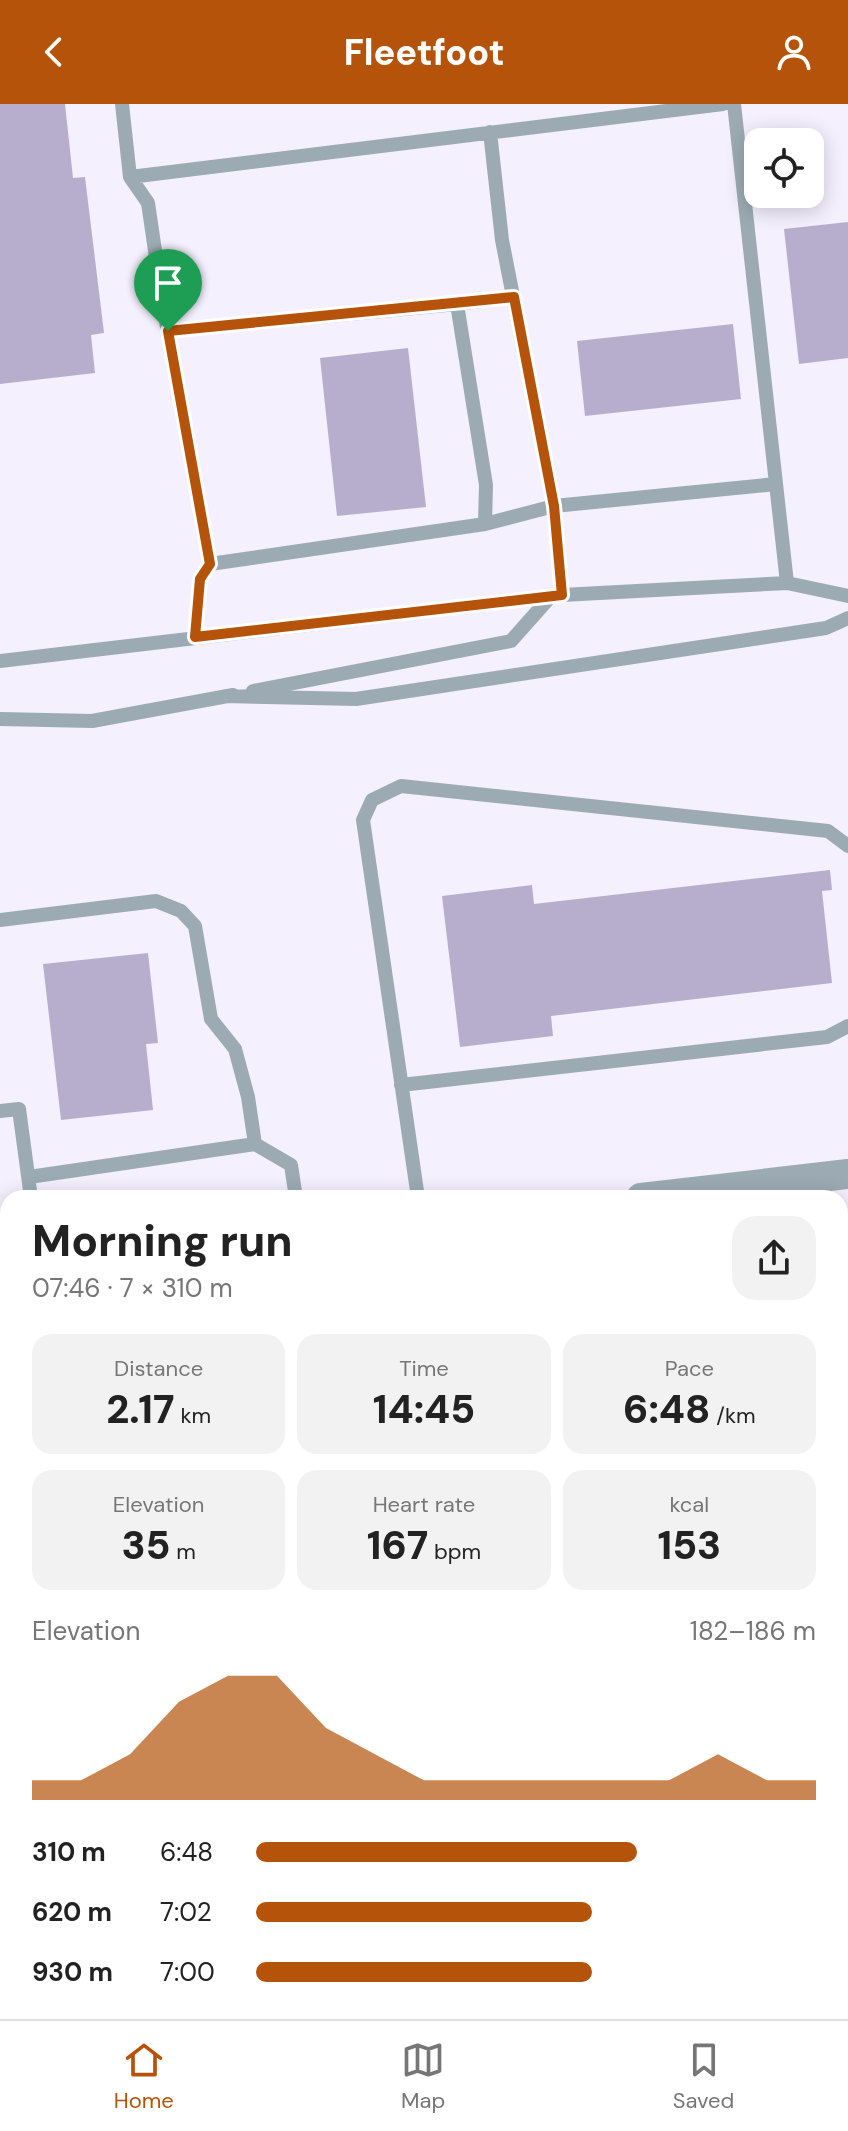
<!DOCTYPE html>
<meta charset="utf-8">
<style>
:root{--surface:#fff;--page:#f2f2f2;--text:#222;--muted:#767676;--line:#e0e0e0;--accent:#b45309}
body{margin:0;font-family:"DM Sans",sans-serif;background:var(--page);color:var(--text);height:100vh;display:flex;flex-direction:column;font-size:30px;white-space:nowrap}
*{box-sizing:border-box;margin:0}
p{font-size:26px;color:var(--muted)}
.icon{flex:none;width:44px;height:44px;fill:none;stroke:currentColor;stroke-width:2;stroke-linecap:round;stroke-linejoin:round}
.map{position:relative;flex:1;overflow:hidden}
.side{position:absolute;left:0px;top:1086px;width:848px;height:830px;display:flex;flex-direction:column;background:var(--surface);border-radius:24px 24px 0 0;box-shadow:0 4px 20px #0003}
.side>*{flex:none}
.tools{position:absolute;left:744px;top:24px;display:grid;gap:16px}
.tools a{display:grid;place-items:center;width:80px;height:80px;border-radius:16px;background:var(--surface);box-shadow:0 4px 20px #0003;font-size:40px}
.pin{position:absolute;display:grid;place-items:center;width:68px;height:68px;color:#fff;margin:-82px -34px;border-radius:50% 50% 50% 0;rotate:-45deg;box-shadow:0 0 8px #0007}
.pin .icon{rotate:45deg}
.round{display:grid;place-items:center;flex:none;width:84px;height:84px;border-radius:24px;background:var(--page)}
.head{display:flex;align-items:center;justify-content:space-between;height:136px;padding:0 32px}
h1{font-size:44px;font-weight:800;line-height:60px}
.figures{display:grid;grid-template-columns:repeat(3,1fr);gap:12px;height:136px;padding:8px 32px}
.figures div{display:grid;align-content:center;border-radius:20px;background:var(--page);text-align:center}
.figures b{font-size:40px;font-weight:800}
.figures small{font-size:22px;font-weight:400}
.figures p{font-size:22px}
.chart{height:224px;padding:16px 32px}
.chart p{display:flex;justify-content:space-between}
.chart svg{width:100%;height:144px;margin-top:8px;fill:var(--accent);opacity:.7}
ul{padding:0 32px;list-style:none;font-size:26px}
li{display:grid;grid-template-columns:128px 96px 1fr;align-items:center;height:60px}
li i{height:20px;border-radius:10px;background:var(--accent)}
header{display:flex;justify-content:space-between;align-items:center;height:104px;padding:0 32px;background:var(--accent);color:#fff;font-size:36px;font-weight:800}
.menu{display:flex;justify-content:space-around;align-items:center;height:112px;border-top:2px solid var(--line);background:var(--surface);font-size:22px;color:var(--muted)}
.menu a{display:grid;justify-items:center;gap:4px}
.menu .on{color:var(--accent)}
.map>svg:first-child{display:block}
</style>
<header><svg class="icon" aria-label="back" viewBox="0 0 24 24"><path d="M15 5l-7 7 7 7"/></svg>Fleetfoot<svg class="icon" aria-label="person" viewBox="0 0 24 24"><circle cx="12" cy="8" r="4"/><path d="M4 21q1-7 8-7t8 7"/></svg></header>
<div class="map">
<svg width="848" height="1915" viewBox="0 0 848 1915">
<rect width="100%" height="100%" fill="#f4f0fe"/>
<path fill="#b7aece" d="M 0,0 L 65,0 L 73,74 L 85,73 L 104,229 L 91,231 L 95,269 L 0,280 Z
M 848,118 L 848,254 L 799,260 L 784,125 Z
M 733,220 L 741,295 L 585,312 L 577,237 Z
M 408,244 L 426,403 L 337,412 L 320,254 Z
M 830,766 L 832,786 L 822,787 L 832,879 L 551,912 L 553,932 L 460,943 L 442,792 L 532,781 L 534,800 Z
M 148,849 L 158,939 L 146,940 L 153,1006 L 61,1016 L 43,860 Z"/>
<g fill="none" stroke-linecap="round" stroke-linejoin="round">
<path stroke="#9cabb3" stroke-width="14" d="M 122,0 L 130,73 L 723,0
M 734,0 L 787,479
M 130,73 L 148,99 L 163,201 L 210,460 L 200,475 L 195,533
M 457,200 L 514,193
M 168,227 L 457,200 L 486,381 L 485,420 L 210,460
M 485,420 L 554,402 L 502,136 L 490,28
M 562,491 L 554,402 L 776,380
M 0,557 L 562,491 L 787,479 L 848,492
M 253,587 L 511,537 L 551,492
M 226,592 L 356,595 L 826,524 L 848,514
M 0,615 L 92,617 L 233,591
M 0,816 L 156,797 L 181,807 L 195,822 L 211,915 L 235,945 L 248,993 L 255,1040 L 291,1061 L 296,1094
M 401,981 L 827,933 L 848,922
M 0,1007 L 19,1005 L 31,1094
M 29,1073 L 255,1040
M 418,1094 L 363,716 L 372,696 L 401,682 L 828,727 L 848,742
M 840,1480 L 848,1479
M 432,1908 L 432,1915"/>
<path stroke="#9cabb3" stroke-width="30" d="M 641,1094 L 848,1070
M 0,1170 L 8,1169"/>
</g>
<g fill="none" stroke-linecap="round" stroke-linejoin="round">
<g stroke="#fff" stroke-width="16">
<path id="route" d="M 514,193 L 554,402 L 562,491 L 195,533 L 200,475 L 210,460 L 168,227 Z"/>
</g>
<use href="#route" stroke="#b45309" stroke-width="10"/>
</g>
</svg>
<div class="tools">
<a><svg class="icon" aria-label="locate" viewBox="0 0 24 24"><circle cx="12" cy="12" r="6"/><path d="M12 2v4M12 18v4M2 12h4M18 12h4"/></svg></a>
</div>
<div class="pin" style="left:168px;top:227px;background:#1e9e55"><svg class="icon" aria-label="arrive" viewBox="0 0 24 24"><path d="M6 21V4h12l-3 4 3 4H6"/></svg></div>
<section class="side">
<div class="head"><div><h1>Morning run</h1><p>07:46 · 7 × 310 m</p></div><a class="round"><svg class="icon" aria-label="share" viewBox="0 0 24 24"><path d="M12 15V3M7 8l5-5 5 5M5 13v7h14v-7"/></svg></a></div>
<div class="figures">
<div><p>Distance</p><b>2.17<small> km</small></b></div>
<div><p>Time</p><b>14:45</b></div>
<div><p>Pace</p><b>6:48<small> /km</small></b></div>
</div>
<div class="figures">
<div><p>Elevation</p><b>35<small> m</small></b></div>
<div><p>Heart rate</p><b>167<small> bpm</small></b></div>
<div><p>kcal</p><b>153</b></div>
</div>
<div class="chart"><p><span>Elevation</span>182–186 m</p>
<svg viewBox="0 0 160 44" preserveAspectRatio="none"><path d="M0 44V38L10 38L20 30L30 14L40 6L50 6L60 22L70 30L80 38L90 38L100 38L110 38L120 38L130 38L140 30L150 38L160 38V44z"/></svg>
</div>
<ul>
<li><b>310 m</b>6:48<i style="width:68%"></i></li>
<li><b>620 m</b>7:02<i style="width:60%"></i></li>
<li><b>930 m</b>7:00<i style="width:60%"></i></li>
</ul>
</section>
</div>
<nav class="menu">
<a class="on"><svg class="icon" aria-label="home" viewBox="0 0 24 24"><path d="M3 11l9-7 9 7M6 9v11h12V9"/></svg>Home</a>
<a><svg class="icon" aria-label="map" viewBox="0 0 24 24"><path d="M3 6l6-2 6 2 6-2v14l-6 2-6-2-6 2zM9 4v14M15 6v14"/></svg>Map</a>
<a><svg class="icon" aria-label="saved" viewBox="0 0 24 24"><path d="M7 4h10v16l-5-4-5 4z"/></svg>Saved</a>
</nav>
